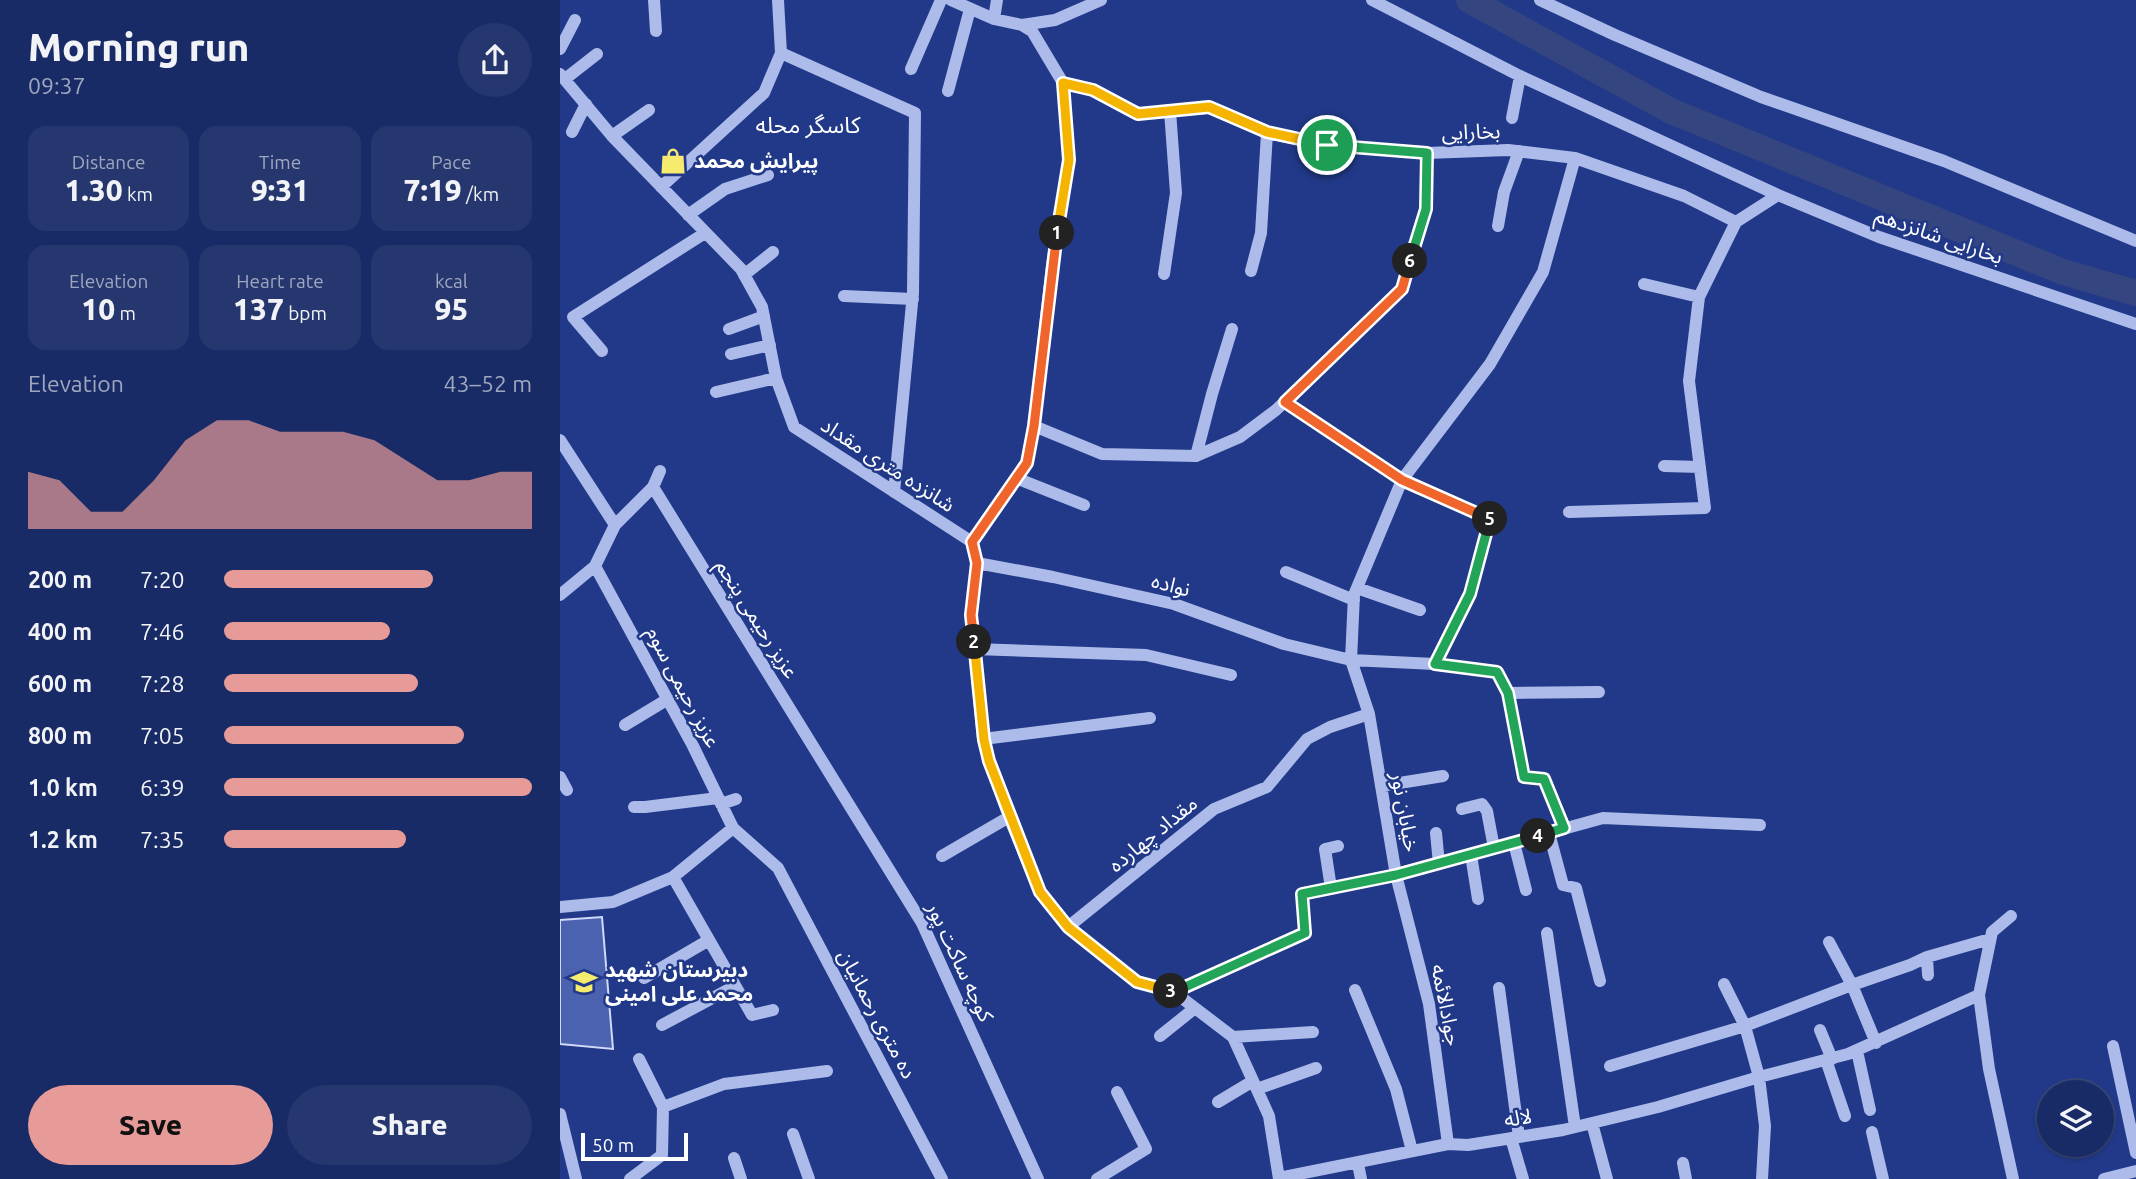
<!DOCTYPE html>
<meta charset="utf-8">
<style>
:root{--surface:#192b66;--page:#26376f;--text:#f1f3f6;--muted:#9fa7bf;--line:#37477a;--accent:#e69b98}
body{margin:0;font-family:Ubuntu,"Noto Sans Arabic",sans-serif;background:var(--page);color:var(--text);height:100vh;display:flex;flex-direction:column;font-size:26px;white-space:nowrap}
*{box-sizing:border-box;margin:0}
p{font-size:23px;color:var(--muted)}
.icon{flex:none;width:38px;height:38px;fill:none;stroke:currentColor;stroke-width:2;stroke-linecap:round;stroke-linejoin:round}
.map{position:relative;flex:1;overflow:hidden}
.drawer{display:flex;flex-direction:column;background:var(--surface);width:560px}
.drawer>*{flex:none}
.buttons{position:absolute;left:1477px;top:1080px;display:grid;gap:14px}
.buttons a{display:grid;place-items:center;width:77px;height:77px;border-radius:50%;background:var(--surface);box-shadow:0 2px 5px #0004,0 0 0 2px var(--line);font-size:35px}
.scale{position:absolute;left:21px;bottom:18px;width:107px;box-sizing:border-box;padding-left:7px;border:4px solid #fff;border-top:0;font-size:19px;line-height:24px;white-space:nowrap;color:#fff;-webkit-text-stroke:5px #213988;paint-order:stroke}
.pin{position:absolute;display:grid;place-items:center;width:60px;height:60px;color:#fff;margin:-30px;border:4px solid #fff;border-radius:50%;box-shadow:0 2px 7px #0007}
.km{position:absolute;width:35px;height:35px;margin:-18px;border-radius:50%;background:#222;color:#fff;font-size:19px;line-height:35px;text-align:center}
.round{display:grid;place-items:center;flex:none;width:74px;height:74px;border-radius:37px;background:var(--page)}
.overview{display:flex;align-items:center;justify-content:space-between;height:119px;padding:0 28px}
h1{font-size:38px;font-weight:800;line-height:52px}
.metrics{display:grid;grid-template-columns:repeat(3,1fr);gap:10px;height:119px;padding:7px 28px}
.metrics div{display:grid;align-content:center;border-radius:18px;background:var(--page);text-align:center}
.metrics b{font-size:30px;font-weight:800}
.metrics small{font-size:19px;font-weight:400}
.metrics p{font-size:19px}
.chart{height:196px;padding:14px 28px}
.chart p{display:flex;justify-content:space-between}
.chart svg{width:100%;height:126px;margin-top:7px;fill:var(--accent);opacity:.7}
.primary-button{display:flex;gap:14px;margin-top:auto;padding:14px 28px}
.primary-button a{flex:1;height:80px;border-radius:42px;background:var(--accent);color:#111;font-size:28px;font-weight:800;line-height:80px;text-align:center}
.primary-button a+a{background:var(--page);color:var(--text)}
ul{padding:0 28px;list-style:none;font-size:23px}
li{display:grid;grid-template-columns:112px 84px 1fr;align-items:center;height:52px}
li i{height:18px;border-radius:9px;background:var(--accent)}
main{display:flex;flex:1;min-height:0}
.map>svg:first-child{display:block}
</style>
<main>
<section class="drawer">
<div class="overview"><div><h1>Morning run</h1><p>09:37</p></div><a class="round"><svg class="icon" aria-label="share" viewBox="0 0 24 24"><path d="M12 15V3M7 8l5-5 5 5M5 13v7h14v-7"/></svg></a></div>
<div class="metrics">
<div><p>Distance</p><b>1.30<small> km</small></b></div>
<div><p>Time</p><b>9:31</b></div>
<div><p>Pace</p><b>7:19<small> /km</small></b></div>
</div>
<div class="metrics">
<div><p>Elevation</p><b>10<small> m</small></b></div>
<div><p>Heart rate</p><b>137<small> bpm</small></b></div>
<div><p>kcal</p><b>95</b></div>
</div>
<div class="chart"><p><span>Elevation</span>43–52 m</p>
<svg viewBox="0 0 160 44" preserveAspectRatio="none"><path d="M0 44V24L10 27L20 38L30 38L40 27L50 13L60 6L70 6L80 10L90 10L100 10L110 13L120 20L130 27L140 27L150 24L160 24V44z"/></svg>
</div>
<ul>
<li><b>200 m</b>7:20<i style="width:68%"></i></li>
<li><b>400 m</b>7:46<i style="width:54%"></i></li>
<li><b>600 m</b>7:28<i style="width:63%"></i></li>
<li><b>800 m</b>7:05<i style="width:78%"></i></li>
<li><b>1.0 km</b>6:39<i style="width:100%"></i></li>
<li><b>1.2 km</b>7:35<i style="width:59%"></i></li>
</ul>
<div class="primary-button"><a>Save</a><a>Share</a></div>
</section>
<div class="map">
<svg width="1576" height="1179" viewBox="0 0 1576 1179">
<rect width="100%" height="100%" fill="#213988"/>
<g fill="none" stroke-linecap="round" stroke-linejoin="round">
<path stroke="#344580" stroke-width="26" d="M 909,0 L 1111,111 L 1503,272 L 1576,293"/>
</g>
<path fill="#4a62b0" stroke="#d0daf7" stroke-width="2" d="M 42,917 L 53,1049 L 0,1044 L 0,920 Z"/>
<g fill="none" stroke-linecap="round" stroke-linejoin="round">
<path stroke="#acbbea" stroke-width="12" d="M 94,0 L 96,31
M 391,0 L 434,19 L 462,25 L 472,31 L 503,83 L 533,90 L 578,114 L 649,107 L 707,133 L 767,145 L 867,153 L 948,150 L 1015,158 L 1124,196 L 1176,222
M 812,0 L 960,76 L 1218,195 L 1319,237 L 1576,324
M 980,0 L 1055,35 L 1201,97 L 1384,161 L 1576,241
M 434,19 L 437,0
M 462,25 L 495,20 L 541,0
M 0,49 L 15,20
M 221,53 L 355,113 L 353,293 L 334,492
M 351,69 L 381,0
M 0,74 L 52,136 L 181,269 L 202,307 L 216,378 L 234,427 L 412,542 L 417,563 L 411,615 L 423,739 L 429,761 L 449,817 L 480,892 L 508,927 L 577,982 L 614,992 L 673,1037 L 709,1116 L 719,1179
M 5,79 L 37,54
M 388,91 L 410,9
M 952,118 L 960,76
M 12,132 L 26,104
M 52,136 L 89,110
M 1015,158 L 983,272 L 930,364 L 842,480 L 794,595 L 791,660 L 809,714 L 836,875 L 1043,818 L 1200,825
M 101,187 L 204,93 L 221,53 L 218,0
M 128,215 L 165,189 L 208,175
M 1176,222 L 1218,195
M 938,226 L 944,192 L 959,151
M 691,271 L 701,233 L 707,133
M 604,274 L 616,193 L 610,111
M 184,275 L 213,252
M 1084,284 L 1139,297
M 284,296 L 353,299
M 169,329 L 204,316
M 42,351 L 13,317 L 145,233
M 171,354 L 210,345
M 156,392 L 216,378
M 725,402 L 842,480 L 930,518 L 910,594 L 875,664
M 474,426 L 542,454 L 636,456 L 680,437 L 716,410 L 842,289 L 866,209 L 867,153
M 0,440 L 55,525
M 636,456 L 652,394 L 672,329
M 1104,466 L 1140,467
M 456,478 L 524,505
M 93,487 L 362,923 L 478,1179
M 1009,512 L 1145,508 L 1129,381 L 1139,297 L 1176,222
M 412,542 L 467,463 L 474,426 L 492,265 L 509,160 L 503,83
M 417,563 L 493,577 L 614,604 L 724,644 L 791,660 L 875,664 L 937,672 L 948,693 L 1039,692
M 35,566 L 133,746 L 173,828 L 218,868 L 382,1179
M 726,572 L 794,600
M 797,588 L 860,610
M 0,595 L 35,566 L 55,525 L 93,487 L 100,471
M 415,649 L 586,655 L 671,675
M 948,693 L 964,777 L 984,779 L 1005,828
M 65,725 L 108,699
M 423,739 L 590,718
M 0,777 L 7,790
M 821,786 L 883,776
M 161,804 L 176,799
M 74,807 L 85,807 L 158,798
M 902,809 L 922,804 L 927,811 L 934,848
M 876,833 L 879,864
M 989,833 L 1003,885 L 1016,888 L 1040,981
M 954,843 L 966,890
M 911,855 L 918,899
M 382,856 L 449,817
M 113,877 L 173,828
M 771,888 L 765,849 L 778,846
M 0,907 L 53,902 L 113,877 L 192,1015 L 213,1010
M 1451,916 L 1432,932 L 1419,995 L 1429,1069 L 1453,1179
M 508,927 L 654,809 L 707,787 L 747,739 L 770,727 L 809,714
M 987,933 L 1015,1127
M 1367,957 L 1430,939
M 84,978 L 149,940
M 1164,984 L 1185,1026 L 1199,1077 L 1205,1126 L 1202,1179
M 939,988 L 959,1137
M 795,990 L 836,1089 L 852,1151
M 614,992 L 745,933 L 742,894 L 836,875 L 869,1004 L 888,1144
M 102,1025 L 175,986
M 1260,1030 L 1272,1059
M 600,1036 L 635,1008
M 673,1037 L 753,1032
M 1316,1043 L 1292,985 L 1350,965 L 1367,957 L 1368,975
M 1553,1046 L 1576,1153
M 1297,1051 L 1310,1110
M 79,1059 L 103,1107
M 1266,1060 L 1285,1116
M 1050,1066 L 1185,1026 L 1292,985 L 1269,942
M 697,1089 L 756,1068
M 658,1102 L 693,1081
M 0,1114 L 16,1179
M 1032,1123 L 1047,1179
M 1312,1132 L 1323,1179
M 233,1134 L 249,1179
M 951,1138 L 963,1179
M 174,1158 L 181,1179
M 1123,1163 L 1126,1179
M 798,1164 L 801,1179
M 719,1178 L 888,1144 L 908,1145 L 1003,1130 L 1098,1107 L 1199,1077 L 1288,1054 L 1419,995
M 70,1179 L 102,1155 L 103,1107 L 164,1084 L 267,1071
M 537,1179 L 586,1149 L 557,1092
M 1544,1179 L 1576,1171"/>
</g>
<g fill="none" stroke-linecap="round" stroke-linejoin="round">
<g stroke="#fff" stroke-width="14">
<path id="split-1" d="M 497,233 L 509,160 L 503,83 L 533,90 L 578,114 L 649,107 L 707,132 L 767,145"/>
</g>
<g stroke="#fff" stroke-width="14">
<path id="split-2" d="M 414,642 L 411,615 L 417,563 L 412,542 L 467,463 L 474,426 L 497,233"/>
</g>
<g stroke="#fff" stroke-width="14">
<path id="split-3" d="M 414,642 L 424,740 L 429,761 L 480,892 L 508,927 L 577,982 L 611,991"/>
</g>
<g stroke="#fff" stroke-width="14">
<path id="split-4" d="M 611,991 L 614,992 L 745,933 L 742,894 L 836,875 L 978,836"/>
</g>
<g stroke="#fff" stroke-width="14">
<path id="split-5" d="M 930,519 L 910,594 L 875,664 L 937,672 L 948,693 L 964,777 L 984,779 L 1004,828 L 978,836"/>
</g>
<g stroke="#fff" stroke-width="14">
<path id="split-6" d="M 850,261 L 842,289 L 725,402 L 842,480 L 930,519"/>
</g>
<g stroke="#fff" stroke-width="14">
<path id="split-7" d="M 767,145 L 867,153 L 866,209 L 850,261"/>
</g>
<use href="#split-1" stroke="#f5b400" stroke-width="9"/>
<use href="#split-2" stroke="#f0652b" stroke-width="9"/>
<use href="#split-3" stroke="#f5b400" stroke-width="9"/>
<use href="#split-4" stroke="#22a559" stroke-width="9"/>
<use href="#split-5" stroke="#22a559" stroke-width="9"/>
<use href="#split-6" stroke="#f0652b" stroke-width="9"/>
<use href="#split-7" stroke="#22a559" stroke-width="9"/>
</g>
<defs>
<g id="shop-bare" transform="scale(2.1)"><path d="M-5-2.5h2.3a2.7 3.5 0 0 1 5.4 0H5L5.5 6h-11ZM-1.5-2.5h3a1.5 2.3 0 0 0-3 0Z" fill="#f6eb6e" stroke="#213988" stroke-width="2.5" paint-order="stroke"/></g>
<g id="school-bare" transform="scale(2.1)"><path d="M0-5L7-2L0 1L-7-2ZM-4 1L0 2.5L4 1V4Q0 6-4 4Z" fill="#f6eb6e" stroke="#213988" stroke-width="2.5" paint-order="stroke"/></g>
</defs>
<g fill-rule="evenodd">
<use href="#shop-bare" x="113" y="161"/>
<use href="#school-bare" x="24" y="982"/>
</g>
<g text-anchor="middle" stroke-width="5" stroke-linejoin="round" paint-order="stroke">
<g font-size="21" fill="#fff" stroke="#213988">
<text transform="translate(911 132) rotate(-2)" y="7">بخارایی</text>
<text transform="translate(1379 236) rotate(19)" y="7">بخارایی شانزدهم</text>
<text transform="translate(328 465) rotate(33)" y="7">شانزده متری مقداد</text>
<text transform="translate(611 585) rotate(15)" y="7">نواده</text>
<text transform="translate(197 619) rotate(58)" y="7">عزیز رحیمی پنجم</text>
<text transform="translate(123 687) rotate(62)" y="7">عزیز رحیمی سوم</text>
<text transform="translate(845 812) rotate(80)" y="7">خیابان نور</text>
<text transform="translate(593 834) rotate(-39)" y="7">مقداد چهارده</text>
<text transform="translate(400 962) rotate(65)" y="7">کوچه ساکت پور</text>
<text transform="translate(886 1005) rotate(79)" y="7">جوادالائمه</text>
<text transform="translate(317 1014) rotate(62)" y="7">ده متری رحمانیان</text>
<text transform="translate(958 1118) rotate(-9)" y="7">لاله</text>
</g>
<g font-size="21" font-weight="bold" fill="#fff" stroke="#213988" text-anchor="start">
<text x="134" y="168">پیرایش محمد</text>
<text x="45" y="977">دبیرستان شهید<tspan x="45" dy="24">محمد علی امینی</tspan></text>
</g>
<g font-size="23" fill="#fff" stroke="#213988">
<text x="248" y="133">کاسگر محله</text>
</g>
</g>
</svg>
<div class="buttons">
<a><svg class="icon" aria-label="layers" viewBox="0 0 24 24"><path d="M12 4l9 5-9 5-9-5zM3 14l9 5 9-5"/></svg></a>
</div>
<div class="scale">50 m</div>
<div class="pin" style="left:767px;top:145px;background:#1e9e55"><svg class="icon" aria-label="arrive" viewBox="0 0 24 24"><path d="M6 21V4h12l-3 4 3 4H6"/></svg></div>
<b class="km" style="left:497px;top:233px">1</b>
<b class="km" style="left:414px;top:642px">2</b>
<b class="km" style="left:611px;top:991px">3</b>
<b class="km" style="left:978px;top:836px">4</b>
<b class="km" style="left:930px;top:519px">5</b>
<b class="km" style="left:850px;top:261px">6</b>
</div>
</main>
